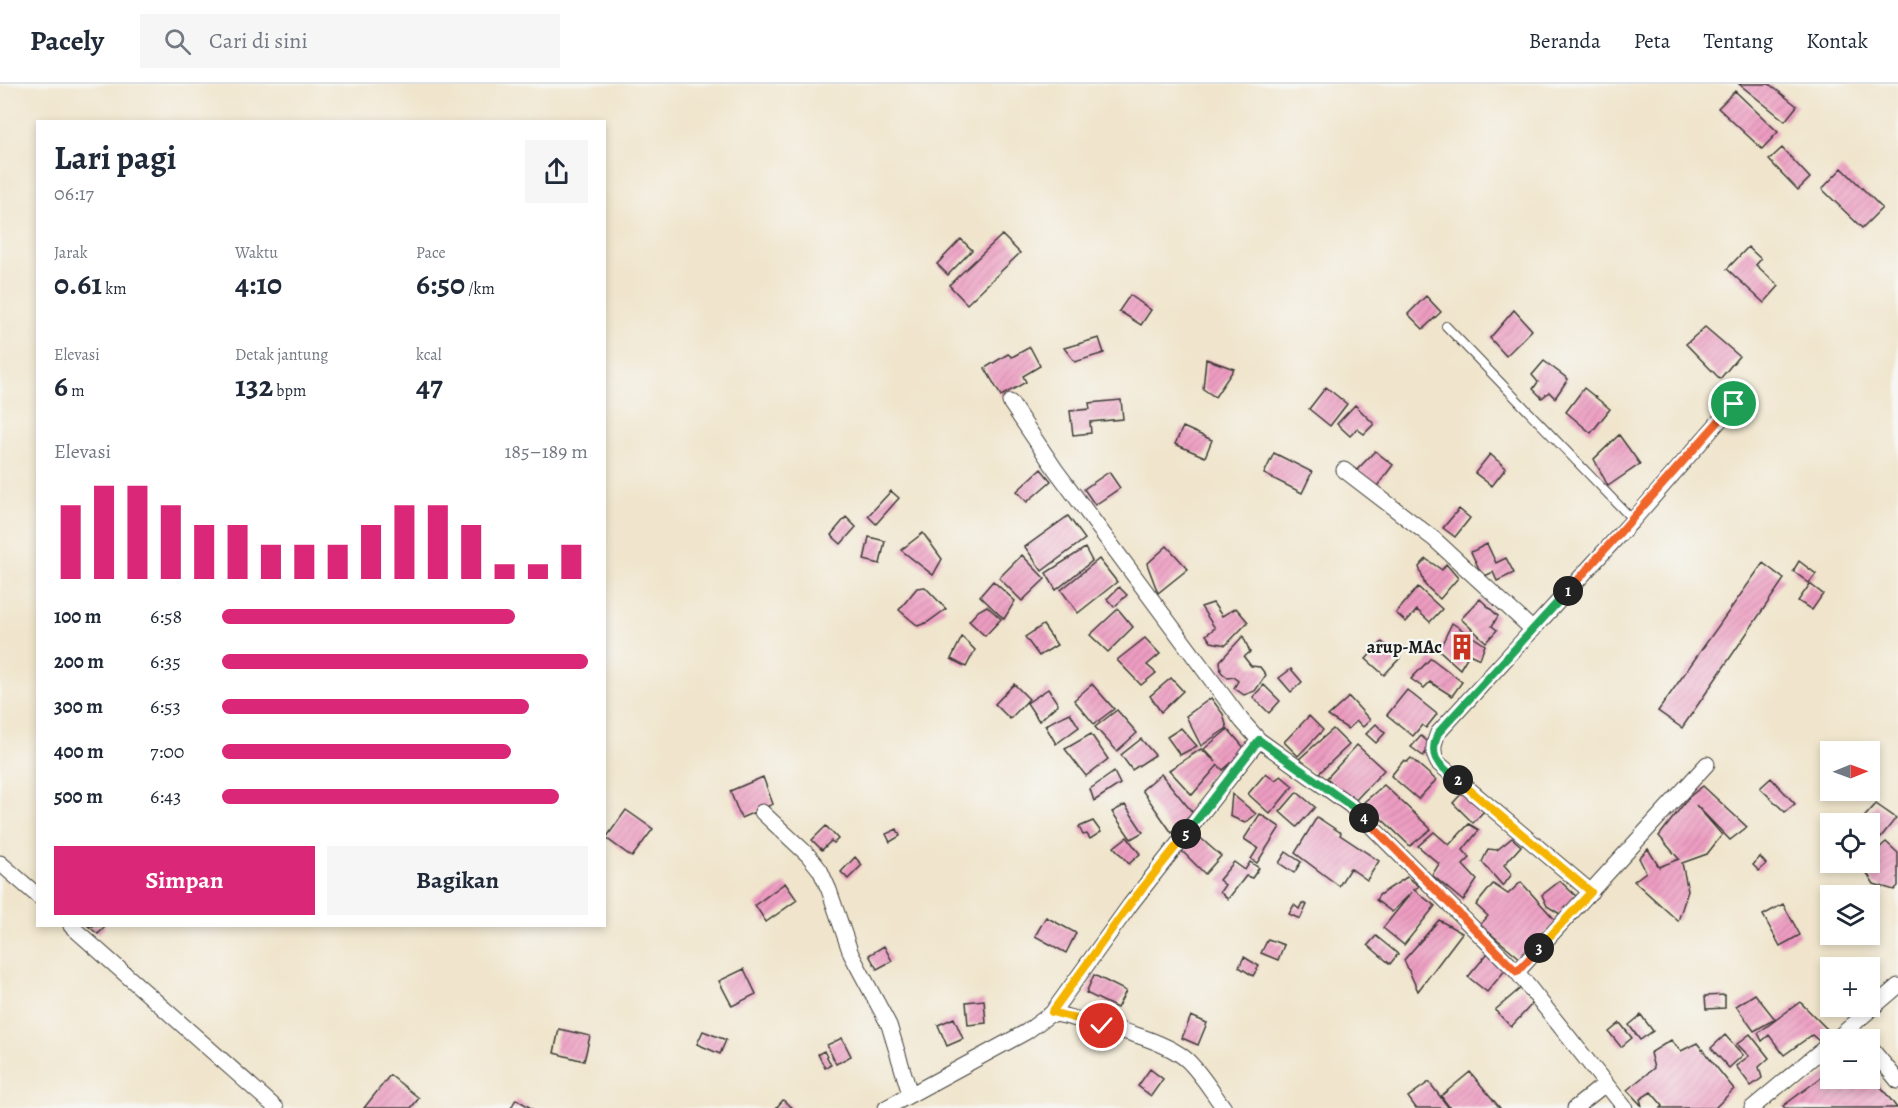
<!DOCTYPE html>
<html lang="id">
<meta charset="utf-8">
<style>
:root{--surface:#fff;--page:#f6f6f7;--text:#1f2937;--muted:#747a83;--line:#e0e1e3;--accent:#db2777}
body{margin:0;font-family:Alegreya,serif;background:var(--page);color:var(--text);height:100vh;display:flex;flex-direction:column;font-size:22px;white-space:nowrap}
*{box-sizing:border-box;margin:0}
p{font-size:20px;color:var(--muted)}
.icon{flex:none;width:33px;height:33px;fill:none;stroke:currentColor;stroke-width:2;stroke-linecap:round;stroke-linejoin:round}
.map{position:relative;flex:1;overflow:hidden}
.side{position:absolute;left:36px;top:36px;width:570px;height:807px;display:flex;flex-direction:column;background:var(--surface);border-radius:0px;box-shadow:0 3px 9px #0003}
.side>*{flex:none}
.needle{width:39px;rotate:89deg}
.tools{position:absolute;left:1820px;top:657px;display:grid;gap:12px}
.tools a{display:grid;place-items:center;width:60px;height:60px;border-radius:0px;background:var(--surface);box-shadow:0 3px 9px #0003;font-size:30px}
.pin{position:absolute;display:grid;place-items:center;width:51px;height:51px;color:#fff;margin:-26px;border:3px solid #fff;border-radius:50%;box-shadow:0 2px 6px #0007}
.km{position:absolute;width:30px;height:30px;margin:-15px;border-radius:50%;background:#222;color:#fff;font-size:16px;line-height:30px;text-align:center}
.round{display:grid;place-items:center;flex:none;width:63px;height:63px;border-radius:0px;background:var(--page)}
.overview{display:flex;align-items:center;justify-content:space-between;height:102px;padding:0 18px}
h1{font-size:33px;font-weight:600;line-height:45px}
.metrics{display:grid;grid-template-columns:repeat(3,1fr);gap:9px;height:102px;padding:6px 18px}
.metrics div{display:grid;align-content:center}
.metrics b{font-size:30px;font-weight:600}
.metrics small{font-size:16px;font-weight:400}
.metrics p{font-size:16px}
.chart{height:168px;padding:12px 18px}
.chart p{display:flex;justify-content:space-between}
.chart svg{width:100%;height:108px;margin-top:6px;stroke:var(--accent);stroke-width:6}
.cta{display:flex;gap:12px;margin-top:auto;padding:12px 18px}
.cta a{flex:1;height:69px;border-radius:0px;background:var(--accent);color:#fff;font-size:24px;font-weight:600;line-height:69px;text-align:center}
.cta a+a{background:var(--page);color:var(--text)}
ul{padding:0 18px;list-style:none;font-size:20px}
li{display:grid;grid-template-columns:96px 72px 1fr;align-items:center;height:45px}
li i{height:15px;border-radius:8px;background:var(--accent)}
header{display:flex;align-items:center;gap:36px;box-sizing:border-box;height:84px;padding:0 30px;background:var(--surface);border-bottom:2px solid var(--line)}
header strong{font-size:28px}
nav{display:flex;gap:33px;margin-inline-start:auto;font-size:21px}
.search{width:420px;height:54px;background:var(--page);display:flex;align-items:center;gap:15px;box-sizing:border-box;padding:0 21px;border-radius:0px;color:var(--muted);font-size:22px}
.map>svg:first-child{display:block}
</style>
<header>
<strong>Pacely</strong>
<div class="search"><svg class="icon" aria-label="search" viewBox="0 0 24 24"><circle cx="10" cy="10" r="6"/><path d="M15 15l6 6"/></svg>Cari di sini</div>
<nav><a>Beranda</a><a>Peta</a><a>Tentang</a><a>Kontak</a></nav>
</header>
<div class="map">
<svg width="1898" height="1024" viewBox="0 0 1898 1024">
<defs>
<pattern id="building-hatch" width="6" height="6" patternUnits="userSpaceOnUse" patternTransform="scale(1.5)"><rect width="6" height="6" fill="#ed9cc1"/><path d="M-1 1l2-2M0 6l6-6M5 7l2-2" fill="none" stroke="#cb86a5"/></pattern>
</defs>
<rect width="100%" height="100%" fill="#f6f6f2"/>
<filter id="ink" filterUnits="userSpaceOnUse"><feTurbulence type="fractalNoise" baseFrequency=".0167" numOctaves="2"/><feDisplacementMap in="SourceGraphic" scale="12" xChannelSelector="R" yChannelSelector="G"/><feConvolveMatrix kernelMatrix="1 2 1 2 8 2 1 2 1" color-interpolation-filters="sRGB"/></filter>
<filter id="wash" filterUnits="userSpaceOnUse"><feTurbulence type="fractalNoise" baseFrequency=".008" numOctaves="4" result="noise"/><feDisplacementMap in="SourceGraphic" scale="24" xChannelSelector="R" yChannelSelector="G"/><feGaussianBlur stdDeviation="1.35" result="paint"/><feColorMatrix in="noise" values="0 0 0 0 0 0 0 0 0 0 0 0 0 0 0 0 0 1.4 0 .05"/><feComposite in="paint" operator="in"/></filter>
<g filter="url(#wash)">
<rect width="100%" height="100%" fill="#f0e5cc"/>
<g id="blocks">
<path fill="url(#building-hatch)" d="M 1739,0 L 1769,0 L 1797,22 L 1785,37 Z
M 1735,7 L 1778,48 L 1762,65 L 1718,24 Z
M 1782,64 L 1810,94 L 1798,106 L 1769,76 Z
M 1842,84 L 1882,124 L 1862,144 L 1822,105 Z
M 1002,151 L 1020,169 L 967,220 L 949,201 Z
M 961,155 L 972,166 L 948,191 L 937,180 Z
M 1748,163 L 1761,175 L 1756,181 L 1779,202 L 1764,219 L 1727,185 Z
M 1130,211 L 1151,226 L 1141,241 L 1119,227 Z
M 1426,212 L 1441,228 L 1423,245 L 1408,230 Z
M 1514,226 L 1532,246 L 1506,272 L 1490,254 Z
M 1705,243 L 1739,272 L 1720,295 L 1686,260 Z
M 1099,254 L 1104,269 L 1075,278 L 1064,264 Z
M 1030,263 L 1040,282 L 1023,292 L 1026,298 L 1001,312 L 985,284 L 1008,270 L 1012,273 Z
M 1206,275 L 1234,285 L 1215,313 L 1203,305 Z
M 1544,277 L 1568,295 L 1555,314 L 1549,308 L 1542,314 L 1533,305 L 1538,298 L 1532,291 Z
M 1326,303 L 1347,320 L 1330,342 L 1309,325 Z
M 1584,304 L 1610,325 L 1591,349 L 1566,328 Z
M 1121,316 L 1123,335 L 1090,338 L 1091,349 L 1073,351 L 1070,327 L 1090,325 L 1089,319 Z
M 1355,321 L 1374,340 L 1364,350 L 1357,345 L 1350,352 L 1337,340 Z
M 1183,343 L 1212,356 L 1205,373 L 1175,360 Z
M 1619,351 L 1640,380 L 1608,402 L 1594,375 Z
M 1375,367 L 1393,381 L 1375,405 L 1354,389 Z
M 1274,369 L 1312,388 L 1302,409 L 1264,390 Z
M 1490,370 L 1506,384 L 1492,402 L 1475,389 Z
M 1041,385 L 1051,397 L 1027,418 L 1017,407 Z
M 1109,388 L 1120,404 L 1095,421 L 1084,405 Z
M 891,407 L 899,414 L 876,440 L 868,432 Z
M 1459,425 L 1470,434 L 1455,453 L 1443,444 Z
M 1068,432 L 1085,455 L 1042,487 L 1025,463 Z
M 846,433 L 856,443 L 841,460 L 831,451 Z
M 923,449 L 942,475 L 933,491 L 901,466 Z
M 869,453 L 885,457 L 880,480 L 864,476 Z
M 1487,460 L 1496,479 L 1506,474 L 1514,489 L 1497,497 L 1493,488 L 1483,493 L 1471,468 Z
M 1167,462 L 1188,485 L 1158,509 L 1147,480 Z
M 1085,464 L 1092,477 L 1056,506 L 1046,489 Z
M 1022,471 L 1045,495 L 1022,517 L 999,494 Z
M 1099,475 L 1117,498 L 1078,529 L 1061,506 Z
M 1426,475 L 1442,486 L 1446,480 L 1458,494 L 1440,515 L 1425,501 L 1419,483 Z
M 1799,477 L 1816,490 L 1809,499 L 1793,487 Z
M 1763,479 L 1784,495 L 1682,644 L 1658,627 Z
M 993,497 L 1015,517 L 1004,535 L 980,512 Z
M 1810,500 L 1823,510 L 1812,526 L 1798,517 Z
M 925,503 L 946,525 L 928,538 L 918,542 L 899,526 L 917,504 Z
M 1119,503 L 1127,511 L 1114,523 L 1107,515 Z
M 1418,503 L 1442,525 L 1430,538 L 1417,526 L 1406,538 L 1396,529 Z
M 1480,515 L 1498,532 L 1492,542 L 1497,546 L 1486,558 L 1461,535 Z
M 1213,519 L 1222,532 L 1236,524 L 1248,538 L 1226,561 L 1211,558 L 1206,551 L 1215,544 L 1201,523 Z
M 987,522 L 1001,535 L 985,552 L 969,537 L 978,527 Z
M 1118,525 L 1133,543 L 1108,568 L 1090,551 Z
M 1452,539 L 1485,561 L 1480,575 L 1469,570 L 1460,585 L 1439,566 Z
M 1043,541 L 1057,561 L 1039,572 L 1025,553 Z
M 1243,552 L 1250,568 L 1244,573 L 1251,582 L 1260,583 L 1266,591 L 1255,607 L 1244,611 L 1234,604 L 1238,597 L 1233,593 L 1228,594 L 1221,588 L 1220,577 Z
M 962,553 L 975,566 L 966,583 L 951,575 Z
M 1145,554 L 1160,570 L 1147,581 L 1156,589 L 1141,601 L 1117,576 Z
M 1382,558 L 1400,574 L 1384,591 L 1366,575 Z
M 1431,574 L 1462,598 L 1452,612 L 1430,598 L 1424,604 L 1411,595 Z
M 1291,585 L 1302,598 L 1291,608 L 1279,594 Z
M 1171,594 L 1183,607 L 1161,628 L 1150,612 Z
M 1014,600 L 1029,615 L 1010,635 L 995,620 Z
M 1092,600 L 1114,625 L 1094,640 L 1074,616 Z
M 1264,601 L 1280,617 L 1269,629 L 1253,613 Z
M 1048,605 L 1058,620 L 1039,637 L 1027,619 Z
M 1407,606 L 1437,630 L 1426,644 L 1422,641 L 1413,652 L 1387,631 Z
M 1349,613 L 1370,636 L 1363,643 L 1357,637 L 1348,645 L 1328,632 Z
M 1211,614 L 1223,630 L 1227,644 L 1201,662 L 1186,632 Z
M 1117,626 L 1137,649 L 1117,667 L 1095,643 Z
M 1070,629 L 1079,643 L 1056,660 L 1045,641 Z
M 1309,632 L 1323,646 L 1298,672 L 1284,658 Z
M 1376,640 L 1385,649 L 1376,659 L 1366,650 Z
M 1181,644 L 1197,662 L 1180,671 L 1167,653 Z
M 1228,645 L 1246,666 L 1223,686 L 1218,681 L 1192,711 L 1169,686 L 1201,665 L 1216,678 L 1204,665 Z
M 1333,645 L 1349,661 L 1317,691 L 1298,676 Z
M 1091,650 L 1108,675 L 1086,692 L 1065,665 Z
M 1421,652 L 1432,661 L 1423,672 L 1411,663 Z
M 1141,655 L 1155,671 L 1132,686 L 1121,671 Z
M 1357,661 L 1384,686 L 1353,719 L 1327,694 Z
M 1411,674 L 1436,696 L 1418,715 L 1391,692 L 1404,676 L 1407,678 Z
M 1114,688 L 1120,700 L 1094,717 L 1090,705 Z
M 1266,689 L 1275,696 L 1281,692 L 1293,702 L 1270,730 L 1248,710 Z
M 1161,690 L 1193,729 L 1172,749 L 1142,706 Z
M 763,693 L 773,720 L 741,734 L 730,707 Z
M 1771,694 L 1795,720 L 1785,728 L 1760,704 Z
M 1384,701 L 1431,745 L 1410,762 L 1364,718 Z
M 1703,702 L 1747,743 L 1730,756 L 1696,721 L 1722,751 L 1707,770 L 1682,779 L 1688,807 L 1678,837 L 1634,797 L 1646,788 L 1639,774 L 1648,765 L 1659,783 L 1679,775 L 1659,752 L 1689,713 Z
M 1297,708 L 1315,723 L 1297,743 L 1280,728 Z
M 1463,708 L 1484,727 L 1473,739 L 1453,719 Z
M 1232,710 L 1256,730 L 1245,739 L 1230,732 Z
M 1876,720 L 1896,734 L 1869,768 L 1869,740 L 1858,740 Z
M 1125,721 L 1143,748 L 1131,755 L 1112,728 Z
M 626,726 L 653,745 L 632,773 L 606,754 Z
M 1260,730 L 1280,743 L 1257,779 L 1251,775 L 1258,764 L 1244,755 Z
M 1317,733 L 1341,749 L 1340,751 L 1379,777 L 1367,796 L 1350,784 L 1339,802 L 1295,769 Z
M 1093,737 L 1101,748 L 1090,755 L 1087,750 L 1083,751 L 1079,743 Z
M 1469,740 L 1479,746 L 1463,766 L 1470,774 L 1463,781 L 1477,796 L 1463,817 L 1432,791 L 1439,780 L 1418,762 L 1434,748 L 1449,761 Z
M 826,742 L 838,755 L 834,759 L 831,757 L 822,766 L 812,756 Z
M 897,745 L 900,752 L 890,758 L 886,750 Z
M 1197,751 L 1221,772 L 1205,790 L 1182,767 Z
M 1127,753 L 1140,770 L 1129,780 L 1114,763 Z
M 1512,754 L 1521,762 L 1504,781 L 1512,790 L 1503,802 L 1482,778 L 1488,765 L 1497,766 Z
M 1886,758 L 1898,769 L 1898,802 L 1894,806 L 1874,800 L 1861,780 L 1869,778 L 1869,773 Z
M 1286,768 L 1301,778 L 1294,789 L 1279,779 Z
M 855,773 L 862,781 L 848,795 L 841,788 Z
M 1760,773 L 1766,780 L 1759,787 L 1753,781 Z
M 1234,778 L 1245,786 L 1250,778 L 1259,784 L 1252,794 L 1246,792 L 1228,815 L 1220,808 L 1225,801 L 1219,796 Z
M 1407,793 L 1419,802 L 1414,806 L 1435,822 L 1404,861 L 1383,844 L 1412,808 L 1392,828 L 1376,816 L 1379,811 Z
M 1560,797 L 1579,815 L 1563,832 L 1547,822 L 1542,811 Z
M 1521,798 L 1557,838 L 1521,875 L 1480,841 L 1488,832 L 1476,821 L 1493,800 L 1508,810 Z
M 785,799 L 797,816 L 766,838 L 755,821 Z
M 1302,819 L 1307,821 L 1300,835 L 1289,830 L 1294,821 L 1299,825 Z
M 1783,820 L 1800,851 L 1780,862 L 1763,831 Z
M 1046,833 L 1076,849 L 1066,869 L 1035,852 Z
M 1439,836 L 1462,849 L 1418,907 L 1404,876 Z
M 88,842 L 106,842 L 98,850 Z
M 1376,852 L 1398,870 L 1390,880 L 1368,861 Z
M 1268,855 L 1284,861 L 1278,876 L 1261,869 Z
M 884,862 L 892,877 L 877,885 L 869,871 Z
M 1488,869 L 1507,884 L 1487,908 L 1468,893 Z
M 1244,873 L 1259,882 L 1253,892 L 1239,883 Z
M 744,885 L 756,910 L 732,922 L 719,897 Z
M 1094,891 L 1126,907 L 1117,924 L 1086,909 Z
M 1522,903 L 1533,919 L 1511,943 L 1495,926 Z
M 1755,910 L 1775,935 L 1754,947 L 1736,922 Z
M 1725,911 L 1725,924 L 1706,925 L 1705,912 Z
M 984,916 L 986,939 L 968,941 L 966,918 Z
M 1800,918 L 1829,947 L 1819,957 L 1812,951 L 1784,971 L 1769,951 L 1762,957 L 1758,949 Z
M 1641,931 L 1653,947 L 1640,956 L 1629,941 Z
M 1191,932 L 1207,939 L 1198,961 L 1182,954 Z
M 954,934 L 963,955 L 947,962 L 938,941 Z
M 1620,939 L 1632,954 L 1621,963 L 1609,948 Z
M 559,945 L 590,952 L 584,977 L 554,969 Z
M 703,947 L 726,956 L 720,970 L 697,960 Z
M 1750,950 L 1769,974 L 1759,983 L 1762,994 L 1751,1002 L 1736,982 L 1749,972 L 1737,960 Z
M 1725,951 L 1743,971 L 1729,984 L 1711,964 Z
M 842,954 L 851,972 L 836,980 L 827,961 Z
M 1671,956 L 1681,967 L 1697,959 L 1734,1005 L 1715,1024 L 1661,1024 L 1663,1022 L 1651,1008 L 1640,1015 L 1642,1022 L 1627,1006 L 1654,984 L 1650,969 Z
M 824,967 L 831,981 L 825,984 L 818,970 Z
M 1150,985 L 1163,995 L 1151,1012 L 1138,1002 Z
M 1830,987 L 1830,994 L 1869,994 L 1869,987 L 1897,1024 L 1785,1024 L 1783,1022 Z
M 1470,988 L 1500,1024 L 1450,1024 L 1441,1012 Z
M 390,991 L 419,1014 L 411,1024 L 364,1024 Z
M 1429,998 L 1449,1024 L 1416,1024 L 1408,1013 Z
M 516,1015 L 531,1024 L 511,1024 Z
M 783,1016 L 793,1024 L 776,1024 Z"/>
</g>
</g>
<g filter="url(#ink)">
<use href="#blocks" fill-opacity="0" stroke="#3c3a36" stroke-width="1.5"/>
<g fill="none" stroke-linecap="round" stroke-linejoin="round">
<g stroke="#3c3a36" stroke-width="10">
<path id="service" d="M 1446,242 L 1633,436"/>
</g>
<g stroke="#3c3a36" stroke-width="17">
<path id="minor" d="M 1010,318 L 1055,385 L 1242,637 L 1259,656 L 1350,721 L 1517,888 L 1625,1024
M 1344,386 L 1434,455 L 1533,546
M 762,728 L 808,771 L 820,786 L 829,806 L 851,870 L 889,941 L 910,1010
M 0,779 L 38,812
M 1591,808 L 1438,679 C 1432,668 1433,661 1438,649 L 1633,436 L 1734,320
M 71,842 L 276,1024
M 1517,888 L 1707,680
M 1052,929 C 1087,938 1161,952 1187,976 C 1201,989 1212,1008 1224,1024
M 1835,956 L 1898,902
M 1869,962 L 1898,997
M 886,1024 L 1026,948 L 1052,929 L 1130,821 L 1259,656
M 1575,1024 L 1605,1000
M 1752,1024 L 1830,959"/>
</g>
<use href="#service" stroke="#fff" stroke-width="8"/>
<use href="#minor" stroke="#fff" stroke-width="15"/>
</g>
</g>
<g fill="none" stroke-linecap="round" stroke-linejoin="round" filter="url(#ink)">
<g stroke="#fff" stroke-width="12">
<path id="split-1" d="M 1568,507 L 1734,320"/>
</g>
<g stroke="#fff" stroke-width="12">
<path id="split-2" d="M 1458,696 C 1440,681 1427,675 1438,649 L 1568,507"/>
</g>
<g stroke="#fff" stroke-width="12">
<path id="split-3" d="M 1458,696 L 1591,808 L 1539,864"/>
</g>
<g stroke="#fff" stroke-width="12">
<path id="split-4" d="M 1364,734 L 1517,888 L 1539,864"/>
</g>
<g stroke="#fff" stroke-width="12">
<path id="split-5" d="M 1186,750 L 1259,656 L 1350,721 L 1364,734"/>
</g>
<g stroke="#fff" stroke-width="12">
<path id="split-6" d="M 1102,942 L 1052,928 L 1130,820 L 1186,750"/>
</g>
<use href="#split-1" stroke="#f0652b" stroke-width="8"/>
<use href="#split-2" stroke="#22a559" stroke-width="8"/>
<use href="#split-3" stroke="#f5b400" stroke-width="8"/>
<use href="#split-4" stroke="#f0652b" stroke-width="8"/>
<use href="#split-5" stroke="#22a559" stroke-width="8"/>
<use href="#split-6" stroke="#f5b400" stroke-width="8"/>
</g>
<defs>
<g id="building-bare" transform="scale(2.07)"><path d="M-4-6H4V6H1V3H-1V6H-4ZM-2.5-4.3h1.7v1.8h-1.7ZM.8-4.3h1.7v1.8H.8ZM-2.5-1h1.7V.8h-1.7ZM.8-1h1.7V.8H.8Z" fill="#c8321e" stroke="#f6f6f2" stroke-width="2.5" paint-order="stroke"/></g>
</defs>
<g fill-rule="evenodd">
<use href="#building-bare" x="1462" y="563"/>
</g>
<g text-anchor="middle" stroke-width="4.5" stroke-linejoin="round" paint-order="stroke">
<g font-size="18" font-weight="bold" fill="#1c1c1c" stroke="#f6f6f2" text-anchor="end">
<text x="1442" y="569">arup-MAc</text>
</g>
</g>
</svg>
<div class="tools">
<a><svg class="needle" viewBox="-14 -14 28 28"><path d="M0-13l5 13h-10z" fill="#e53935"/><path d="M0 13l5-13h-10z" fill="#747a83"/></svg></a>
<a><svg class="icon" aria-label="locate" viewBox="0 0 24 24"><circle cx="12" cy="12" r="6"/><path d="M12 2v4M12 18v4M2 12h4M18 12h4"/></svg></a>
<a><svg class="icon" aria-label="layers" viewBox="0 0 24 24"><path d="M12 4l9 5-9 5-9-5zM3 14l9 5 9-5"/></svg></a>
<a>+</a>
<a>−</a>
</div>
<div class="pin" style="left:1734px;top:320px;background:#1e9e55"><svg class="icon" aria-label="arrive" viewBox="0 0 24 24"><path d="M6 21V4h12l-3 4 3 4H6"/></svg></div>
<div class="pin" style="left:1102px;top:942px;background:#d93025"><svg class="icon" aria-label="check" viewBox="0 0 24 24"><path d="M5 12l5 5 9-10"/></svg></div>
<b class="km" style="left:1568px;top:507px">1</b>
<b class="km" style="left:1458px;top:696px">2</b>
<b class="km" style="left:1539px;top:864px">3</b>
<b class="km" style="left:1364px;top:734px">4</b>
<b class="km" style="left:1186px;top:750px">5</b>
<section class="side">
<div class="overview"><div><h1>Lari pagi</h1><p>06:17</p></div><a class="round"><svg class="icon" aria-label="share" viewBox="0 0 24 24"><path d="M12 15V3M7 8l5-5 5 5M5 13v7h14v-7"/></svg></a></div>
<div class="metrics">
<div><p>Jarak</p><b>0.61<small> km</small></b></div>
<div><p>Waktu</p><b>4:10</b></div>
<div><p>Pace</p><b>6:50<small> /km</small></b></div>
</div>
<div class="metrics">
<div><p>Elevasi</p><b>6<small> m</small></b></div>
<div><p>Detak jantung</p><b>132<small> bpm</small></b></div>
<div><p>kcal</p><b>47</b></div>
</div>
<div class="chart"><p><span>Elevasi</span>185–189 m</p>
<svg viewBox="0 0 160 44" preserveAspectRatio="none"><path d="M5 44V14M15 44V6M25 44V6M35 44V14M45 44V22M55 44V22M65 44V30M75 44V30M85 44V30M95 44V22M105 44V14M115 44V14M125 44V22M135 44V38M145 44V38M155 44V30"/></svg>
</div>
<ul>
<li><b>100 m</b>6:58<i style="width:80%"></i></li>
<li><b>200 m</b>6:35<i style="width:100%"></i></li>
<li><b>300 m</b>6:53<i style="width:84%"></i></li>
<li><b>400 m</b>7:00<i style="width:79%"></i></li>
<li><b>500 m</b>6:43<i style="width:92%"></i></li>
</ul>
<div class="cta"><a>Simpan</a><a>Bagikan</a></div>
</section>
</div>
